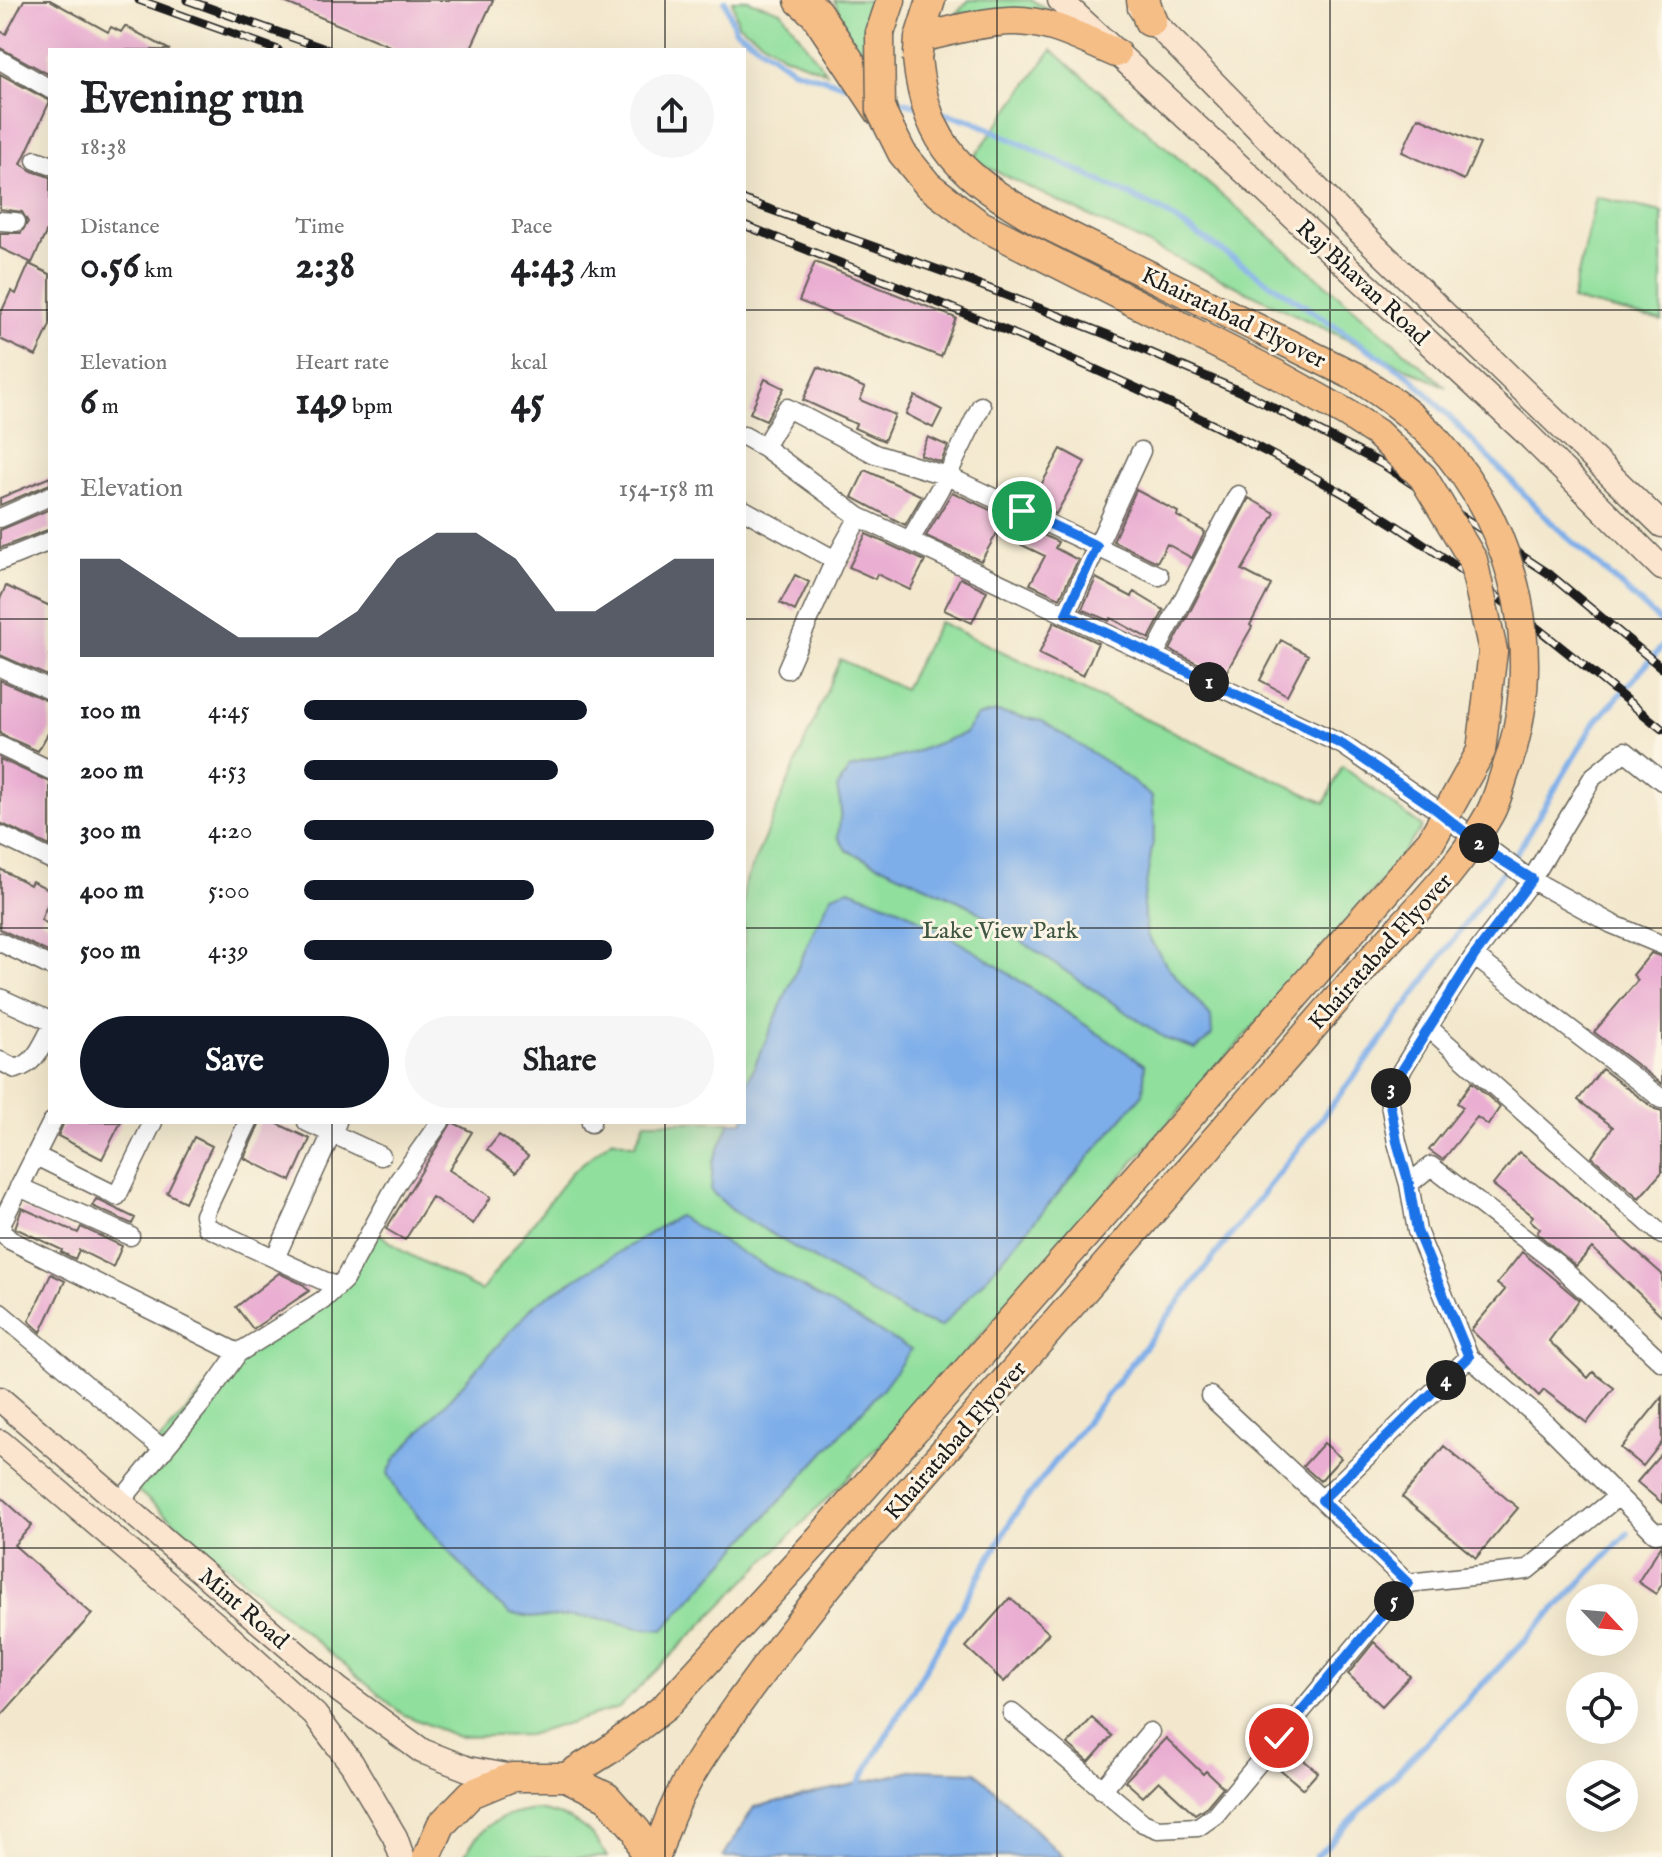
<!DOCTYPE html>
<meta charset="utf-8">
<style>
:root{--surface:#fff;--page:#f6f6f6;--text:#202124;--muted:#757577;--accent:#111827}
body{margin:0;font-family:"IM FELL English",serif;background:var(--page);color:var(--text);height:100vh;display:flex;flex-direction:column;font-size:30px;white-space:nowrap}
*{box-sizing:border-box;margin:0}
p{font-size:26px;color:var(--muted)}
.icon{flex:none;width:44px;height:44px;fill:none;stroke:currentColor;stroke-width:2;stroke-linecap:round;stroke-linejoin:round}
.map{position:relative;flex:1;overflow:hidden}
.side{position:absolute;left:48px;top:48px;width:698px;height:1076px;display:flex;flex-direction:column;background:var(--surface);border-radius:0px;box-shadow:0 8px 32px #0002}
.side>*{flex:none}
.needle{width:52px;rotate:116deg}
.controls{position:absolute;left:1566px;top:1584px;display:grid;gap:16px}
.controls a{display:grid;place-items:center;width:72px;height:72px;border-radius:50%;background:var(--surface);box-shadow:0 8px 32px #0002;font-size:40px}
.pin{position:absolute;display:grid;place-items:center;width:68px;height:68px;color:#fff;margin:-34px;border:4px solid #fff;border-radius:50%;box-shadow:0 2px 8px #0007}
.km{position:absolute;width:40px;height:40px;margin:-20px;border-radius:50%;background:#222;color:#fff;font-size:22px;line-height:40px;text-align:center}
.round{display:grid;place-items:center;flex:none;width:84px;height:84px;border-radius:42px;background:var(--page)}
.headline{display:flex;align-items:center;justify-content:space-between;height:136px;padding:0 32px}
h1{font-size:44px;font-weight:700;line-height:60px}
.metrics{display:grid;grid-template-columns:repeat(3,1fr);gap:12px;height:136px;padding:8px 32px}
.metrics div{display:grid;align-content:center}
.metrics b{font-size:40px;font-weight:700}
.metrics small{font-size:22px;font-weight:400}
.metrics p{font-size:22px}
.chart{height:224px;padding:16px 32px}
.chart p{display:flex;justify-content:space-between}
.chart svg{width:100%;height:144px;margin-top:8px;fill:var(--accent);opacity:.7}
.cta{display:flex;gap:16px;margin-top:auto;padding:16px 32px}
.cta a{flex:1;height:92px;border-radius:48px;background:var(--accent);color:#fff;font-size:32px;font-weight:700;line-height:92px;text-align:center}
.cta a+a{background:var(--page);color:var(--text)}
ul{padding:0 32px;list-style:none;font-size:26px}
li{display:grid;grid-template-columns:128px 96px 1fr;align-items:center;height:60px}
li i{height:20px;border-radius:10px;background:var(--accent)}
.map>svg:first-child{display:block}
</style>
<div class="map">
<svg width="1662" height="1857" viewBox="0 0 1662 1857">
<rect width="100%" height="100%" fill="#fcf5e5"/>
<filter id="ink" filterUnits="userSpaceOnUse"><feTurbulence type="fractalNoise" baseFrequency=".0125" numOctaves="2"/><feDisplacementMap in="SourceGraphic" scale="16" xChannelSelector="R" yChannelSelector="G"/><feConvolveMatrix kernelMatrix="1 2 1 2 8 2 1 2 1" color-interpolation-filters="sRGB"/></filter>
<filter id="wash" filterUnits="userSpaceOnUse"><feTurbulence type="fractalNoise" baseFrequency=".006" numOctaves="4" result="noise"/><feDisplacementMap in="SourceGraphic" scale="32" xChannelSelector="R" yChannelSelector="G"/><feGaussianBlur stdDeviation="1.8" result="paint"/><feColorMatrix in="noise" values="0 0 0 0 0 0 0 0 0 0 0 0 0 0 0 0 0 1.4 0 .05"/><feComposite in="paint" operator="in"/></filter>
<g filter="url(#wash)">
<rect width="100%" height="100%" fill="#f3e8cd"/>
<path fill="#90df9d" stroke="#567e5c" stroke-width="2" d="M 732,0 L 747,0 L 781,11 L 826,72 L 783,55 L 738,24 Z
M 834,0 L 875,0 L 864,49 L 854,48 Z
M 969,0 L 1031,0 L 1055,13 L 1017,9 L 956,14 Z
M 1052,50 L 1446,387 L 972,160 Z
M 1596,197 L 1662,212 L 1662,321 L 1572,300 Z
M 939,622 L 1325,803 L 1342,766 L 1422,827 L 1380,883 L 914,1411 L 619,1708 L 528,1735 L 458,1737 L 402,1714 L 125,1480 L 238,1353 L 332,1290 L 370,1227 L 404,1252 L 481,1291 L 571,1173 L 612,1139 L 635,1145 L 645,1122 L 744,1122 L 744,886 L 840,659 L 904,689 Z
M 537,1810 C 569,1815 592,1827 607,1857 L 463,1857 C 482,1824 500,1814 537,1810 Z"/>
<path fill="#7eaee9" stroke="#4d6582" stroke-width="2" d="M 997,712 L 1042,721 L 1111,765 L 1152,797 L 1155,828 L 1143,905 L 1147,935 L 1168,967 L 1211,1017 L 1212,1035 L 1196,1049 L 1166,1039 L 968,905 L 846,850 L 838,837 L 841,808 L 837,788 L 849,769 L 907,755 L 965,733 L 977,716 Z
M 849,889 L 901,909 L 981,955 L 1145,1065 L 1143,1094 L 987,1277 L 941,1327 L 912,1317 L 733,1211 L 711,1191 L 713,1162 L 730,1122 L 744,1122 L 744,1090 L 814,930 L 832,895 Z
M 678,1216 L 911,1350 L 882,1389 L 663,1630 L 639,1628 L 609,1620 L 574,1616 L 539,1618 L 510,1614 L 489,1596 L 399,1495 L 388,1473 L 395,1459 L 535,1304 Z
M 916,1770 L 976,1772 L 1063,1857 L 723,1857 L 754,1807 Z"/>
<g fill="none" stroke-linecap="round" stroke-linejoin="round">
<path stroke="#7eaee9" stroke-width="6" d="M 725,1 L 735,29 L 792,69 L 851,87
M 888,98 L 916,105
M 938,112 L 973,121 L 1161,210 L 1412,378 L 1551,522 L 1662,623
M 858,1789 L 859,1783 L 1017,1511 L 1376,1048 L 1521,846 L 1593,725 L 1662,647
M 1316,1857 L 1628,1533"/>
</g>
<g id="blocks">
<path fill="#eaaed2" d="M 24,0 L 50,0 L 108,32 L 111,27 L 121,32 L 125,26 L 170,50 L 50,50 L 50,75 L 0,48 L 0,31 L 6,34 Z
M 279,0 L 493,0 L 470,50 L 399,50 Z
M 0,74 L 50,101 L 21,164 L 32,171 L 50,177 L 50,224 L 32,263 L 0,248 L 0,233 L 21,233 L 28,222 L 22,212 L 0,209 Z
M 1418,117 L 1480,144 L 1464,180 L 1402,152 Z
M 815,262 L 956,318 L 941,357 L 799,301 Z
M 29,264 L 50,274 L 50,325 L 36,356 L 0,339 L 0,315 L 11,291 L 16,294 Z
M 818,367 L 865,388 L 860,400 L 895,415 L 884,441 L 854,428 L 856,424 L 803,400 Z
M 765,379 L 784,388 L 766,420 L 750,413 Z
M 915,396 L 942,410 L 933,428 L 906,414 Z
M 928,437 L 948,446 L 941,462 L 920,455 Z
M 1061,449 L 1085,462 L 1056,514 L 1031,503 Z
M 865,470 L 922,496 L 905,525 L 852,497 Z
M 50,477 L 50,484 L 0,505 L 0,498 Z
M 1136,490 L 1178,512 L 1177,516 L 1205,532 L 1192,558 L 1167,544 L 1157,562 L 1113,541 Z
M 952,492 L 1058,542 L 1055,548 L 1078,560 L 1060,598 L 1030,584 L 1045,556 L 997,533 L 981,561 L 926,536 Z
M 1249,498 L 1275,513 L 1242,570 L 1271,585 L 1250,625 L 1252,627 L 1224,676 L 1170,650 Z
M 50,509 L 50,529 L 0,548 L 0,530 Z
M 866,534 L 925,561 L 910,590 L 877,574 L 875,579 L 849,567 Z
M 795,575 L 809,582 L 795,611 L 780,603 Z
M 960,578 L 987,591 L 972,623 L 944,610 Z
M 1096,578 L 1132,597 L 1134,592 L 1164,610 L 1149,639 L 1111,618 L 1109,621 L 1082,609 Z
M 6,586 L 50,606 L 50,677 L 0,655 L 0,599 Z
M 1054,622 L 1098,643 L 1083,676 L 1039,654 Z
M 1281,640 L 1308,655 L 1287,695 L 1260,680 Z
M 0,680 L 50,702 L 50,730 L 38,751 L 0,734 Z
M 0,759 L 50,782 L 50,846 L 0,823 Z
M 0,869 L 30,885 L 32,881 L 50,890 L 50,898 L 41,920 L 50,925 L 50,953 L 0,929 Z
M 1651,953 L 1662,957 L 1662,1084 L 1594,1032 L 1638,980 L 1633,975 Z
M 1602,1069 L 1655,1109 L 1662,1111 L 1662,1172 L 1639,1198 L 1592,1157 L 1613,1127 L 1578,1100 Z
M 1472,1082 L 1500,1107 L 1488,1125 L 1477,1117 L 1443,1160 L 1429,1150 L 1463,1107 L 1457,1103 Z
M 64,1122 L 121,1122 L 102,1159 L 58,1136 Z
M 260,1122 L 274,1122 L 310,1139 L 291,1181 L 244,1158 Z
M 452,1122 L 472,1132 L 449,1170 L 491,1197 L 473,1224 L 432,1197 L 405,1240 L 386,1229 Z
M 499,1135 L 528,1156 L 516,1172 L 487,1150 Z
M 194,1137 L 212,1146 L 185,1202 L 167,1193 Z
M 1519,1152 L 1555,1180 L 1662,1274 L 1662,1316 L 1592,1248 L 1576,1266 L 1537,1233 L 1540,1229 L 1530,1220 L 1533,1216 L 1493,1185 Z
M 96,1199 L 135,1218 L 132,1224 L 92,1206 Z
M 22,1208 L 78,1233 L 81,1227 L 122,1246 L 113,1267 L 79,1250 L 75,1259 L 61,1252 L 62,1250 L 15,1228 Z
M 1522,1252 L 1579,1300 L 1549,1341 L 1588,1378 L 1593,1372 L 1614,1388 L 1587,1423 L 1544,1390 L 1539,1396 L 1471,1330 L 1505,1290 L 1497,1284 Z
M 279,1273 L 304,1285 L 309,1291 L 253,1329 L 236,1307 Z
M 51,1274 L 65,1281 L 41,1332 L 29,1321 Z
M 1662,1397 L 1662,1442 L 1643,1466 L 1621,1448 Z
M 1324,1443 L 1341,1458 L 1320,1481 L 1303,1466 Z
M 1444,1446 L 1518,1508 L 1476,1558 L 1402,1497 Z
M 1662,1453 L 1662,1503 L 1637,1482 Z
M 0,1496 L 32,1525 L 14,1545 L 92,1614 L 0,1717 Z
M 1662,1544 L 1662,1584 L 1656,1594 L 1638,1582 Z
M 1010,1598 L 1049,1633 L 1004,1682 L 966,1647 Z
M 1374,1642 L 1410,1676 L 1382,1706 L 1348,1674 Z
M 1092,1718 L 1112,1736 L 1089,1762 L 1068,1744 Z
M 1166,1738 L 1203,1774 L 1206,1771 L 1223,1787 L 1207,1806 L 1195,1814 L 1159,1781 L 1143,1797 L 1125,1781 Z
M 1288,1747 L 1318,1772 L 1303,1789 L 1274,1764 Z"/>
</g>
</g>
<g filter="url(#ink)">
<use href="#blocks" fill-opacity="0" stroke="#67635a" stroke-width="2"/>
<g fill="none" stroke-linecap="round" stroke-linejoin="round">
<g stroke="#67635a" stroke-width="21">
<path id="street" d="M 0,60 L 50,89
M 36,160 L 50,165
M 0,221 L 16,222
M 744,436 L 764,447 L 859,517 L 1343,745 L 1433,807 L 1525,876 L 1612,924 L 1662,945
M 764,447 L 787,408 L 875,454 L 947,476 L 1159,576
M 744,510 L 835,560
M 0,518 L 50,496
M 910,540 L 947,476 L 981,406
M 0,561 L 50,541
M 1066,614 L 1141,451
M 1154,655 L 1238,495
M 0,667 L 50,690
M 787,669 L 835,560 L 859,517
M 0,746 L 50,770
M 1662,781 L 1625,751 L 1593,777 L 1532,879 L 1474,956 L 1662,1099
M 0,835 L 50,859
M 0,942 L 50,966
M 1474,956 L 1428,1027 L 1662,1235
M 0,998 L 50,1021
M 1428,1027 L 1388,1093 L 1397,1142 L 1409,1184 L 1417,1231 L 1469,1357 L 1547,1425 L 1655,1533 L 1662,1532
M 0,1061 L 16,1069 C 36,1063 41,1047 50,1031
M 52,1122 L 3,1220 L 1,1231 L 10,1240 L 238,1353
M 248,1122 L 204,1215 L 207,1227 L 337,1287
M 307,1122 L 381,1156
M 591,1123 L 591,1122
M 36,1156 L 117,1196 L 153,1122
M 1409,1184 L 1431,1166 L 1556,1263 L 1662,1362
M 19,1187 L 130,1236
M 275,1258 L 337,1122
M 0,1313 L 164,1450
M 1210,1396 L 1322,1500 L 1469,1357
M 1322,1500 L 1408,1583 L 1527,1570 L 1617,1497
M 120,1502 L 206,1398 L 238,1353 L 323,1300 L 344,1280 L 399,1180 L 440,1122
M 1012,1713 L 1143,1823 L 1158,1829 L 1198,1827 L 1215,1815 L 1408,1583
M 1102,1790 L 1150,1732"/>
</g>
<g stroke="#67635a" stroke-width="27">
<path id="secondary" d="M 1060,0 L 1523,430 L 1662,568
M 1140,8 L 1353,225 L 1662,525
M 0,1399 L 339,1690 L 422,1751 L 468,1769 L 512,1777
M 0,1442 L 215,1624 L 315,1715 L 352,1764 L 395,1837 L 402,1857"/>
</g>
<g stroke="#67635a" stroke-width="31">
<path id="primary" d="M 880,33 L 891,0
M 919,38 C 949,32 979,22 1010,21 C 1047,19 1083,39 1116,53
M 918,53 L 919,38 L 931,0
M 566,1777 L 609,1750 L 665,1707 L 818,1540
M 427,1857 L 441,1825 L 471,1794 L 512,1777 L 566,1777 L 607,1797 L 637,1831 L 645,1857
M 656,1857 C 674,1794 702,1755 739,1703 C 775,1653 812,1605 851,1558"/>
</g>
<g stroke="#67635a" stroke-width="35">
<path id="highway" d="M 801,0 L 816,13 L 881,111
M 1143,0 L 1150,20"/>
</g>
<use href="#street" stroke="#fff" stroke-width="18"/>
<use href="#secondary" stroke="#fbe5cf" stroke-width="24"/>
<use href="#primary" stroke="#f6be87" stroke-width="28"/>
<use href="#highway" stroke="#f6be87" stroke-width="32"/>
<g stroke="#1c1c1c" stroke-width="9">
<path id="rail" d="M 139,0 L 278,50
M 187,0 L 328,50
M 744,200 L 972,282 L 1126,342 L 1253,397 L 1382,464 L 1548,573 L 1662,668
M 744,225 C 943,303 1143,382 1330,486 C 1450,552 1556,643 1662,729"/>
</g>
<use href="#rail" stroke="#fcf5e5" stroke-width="6" stroke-dasharray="18" stroke-linecap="butt"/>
<g stroke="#67635a" stroke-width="31" stroke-linecap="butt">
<path id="primary-bridge" d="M 818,1540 L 1431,841 L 1481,751 L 1493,651 L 1473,560 L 1423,477 L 1377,433 L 1346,413 L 1276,374 L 979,224 L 928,185 L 902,153 L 881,111 L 880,33
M 851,1558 L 1378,952 C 1418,908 1460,867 1489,815 C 1496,803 1500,788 1504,775 C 1547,662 1519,530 1437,441 C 1413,415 1386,396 1356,377 L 1039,221 C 965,178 926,149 917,58"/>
</g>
<use href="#primary-bridge" stroke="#f6be87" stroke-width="28"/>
</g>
</g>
<g fill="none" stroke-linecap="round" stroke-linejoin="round" filter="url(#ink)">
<g stroke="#fff" stroke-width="16">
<path id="route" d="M 1022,511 L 1097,546 L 1066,614 L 1343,745 L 1433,807 L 1495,856 L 1532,879 L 1474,956 L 1388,1093 L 1397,1142 L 1409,1184 L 1417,1231 L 1469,1357 L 1322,1500 L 1408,1583 L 1279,1738"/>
</g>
<use href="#route" stroke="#1a73e8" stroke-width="10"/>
</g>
<path fill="none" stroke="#1c1c1c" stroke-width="2" stroke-opacity="0.55" d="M 332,0 L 332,50M 665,0 L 665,50M 997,0 L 997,1857M 1330,0 L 1330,1857M 0,310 L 50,310M 744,310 L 1662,310M 0,619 L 50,619M 744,619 L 1662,619M 0,928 L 50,928M 744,928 L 1662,928M 332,1122 L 332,1857M 665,1122 L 665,1857M 0,1238 L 1662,1238M 0,1548 L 1662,1548"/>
<g text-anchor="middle" stroke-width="6" stroke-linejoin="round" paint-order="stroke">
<g font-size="24" fill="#1c1c1c" stroke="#fcf5e5">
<text transform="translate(1363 282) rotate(43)" y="8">Raj Bhavan Road</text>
<text transform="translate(1234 317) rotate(26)" y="8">Khairatabad Flyover</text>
<text transform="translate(1380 951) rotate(-48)" y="8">Khairatabad Flyover</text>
<text transform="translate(955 1440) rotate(-49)" y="8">Khairatabad Flyover</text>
<text transform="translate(244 1608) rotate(41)" y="8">Mint Road</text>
</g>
<g font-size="24" fill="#3f5643" stroke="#fcf5e5">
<text x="1000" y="938">Lake View Park</text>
</g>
</g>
</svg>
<div class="controls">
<a><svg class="needle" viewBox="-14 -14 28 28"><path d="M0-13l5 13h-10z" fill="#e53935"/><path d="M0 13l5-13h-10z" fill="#757577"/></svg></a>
<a><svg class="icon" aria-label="locate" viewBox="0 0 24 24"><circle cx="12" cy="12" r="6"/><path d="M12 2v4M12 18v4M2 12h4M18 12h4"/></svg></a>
<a><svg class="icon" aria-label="layers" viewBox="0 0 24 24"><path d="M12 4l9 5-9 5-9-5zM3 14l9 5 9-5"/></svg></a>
</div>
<div class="pin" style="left:1022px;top:511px;background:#1e9e55"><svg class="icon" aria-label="arrive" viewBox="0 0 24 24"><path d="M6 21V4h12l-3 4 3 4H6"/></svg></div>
<div class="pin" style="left:1279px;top:1738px;background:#d93025"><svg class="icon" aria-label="check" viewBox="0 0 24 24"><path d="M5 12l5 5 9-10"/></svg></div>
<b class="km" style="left:1209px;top:682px">1</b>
<b class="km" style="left:1479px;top:843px">2</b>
<b class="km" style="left:1391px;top:1088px">3</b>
<b class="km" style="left:1446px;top:1380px">4</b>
<b class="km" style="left:1394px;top:1601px">5</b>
<section class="side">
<div class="headline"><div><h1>Evening run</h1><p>18:38</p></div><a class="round"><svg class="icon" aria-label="share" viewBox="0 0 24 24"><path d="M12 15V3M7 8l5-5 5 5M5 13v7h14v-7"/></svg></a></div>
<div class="metrics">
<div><p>Distance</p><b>0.56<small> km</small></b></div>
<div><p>Time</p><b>2:38</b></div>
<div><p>Pace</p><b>4:43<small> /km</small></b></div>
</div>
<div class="metrics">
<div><p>Elevation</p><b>6<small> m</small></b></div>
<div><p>Heart rate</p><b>149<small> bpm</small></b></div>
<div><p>kcal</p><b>45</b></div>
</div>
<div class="chart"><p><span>Elevation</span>154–158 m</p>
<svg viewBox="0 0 160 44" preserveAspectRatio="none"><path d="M0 44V14L10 14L20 22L30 30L40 38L50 38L60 38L70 30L80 14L90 6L100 6L110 14L120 30L130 30L140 22L150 14L160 14V44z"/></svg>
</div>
<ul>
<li><b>100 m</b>4:45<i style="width:69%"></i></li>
<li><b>200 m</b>4:53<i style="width:62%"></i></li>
<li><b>300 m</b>4:20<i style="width:100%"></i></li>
<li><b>400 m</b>5:00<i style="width:56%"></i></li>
<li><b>500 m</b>4:39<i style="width:75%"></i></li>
</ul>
<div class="cta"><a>Save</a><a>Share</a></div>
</section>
</div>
